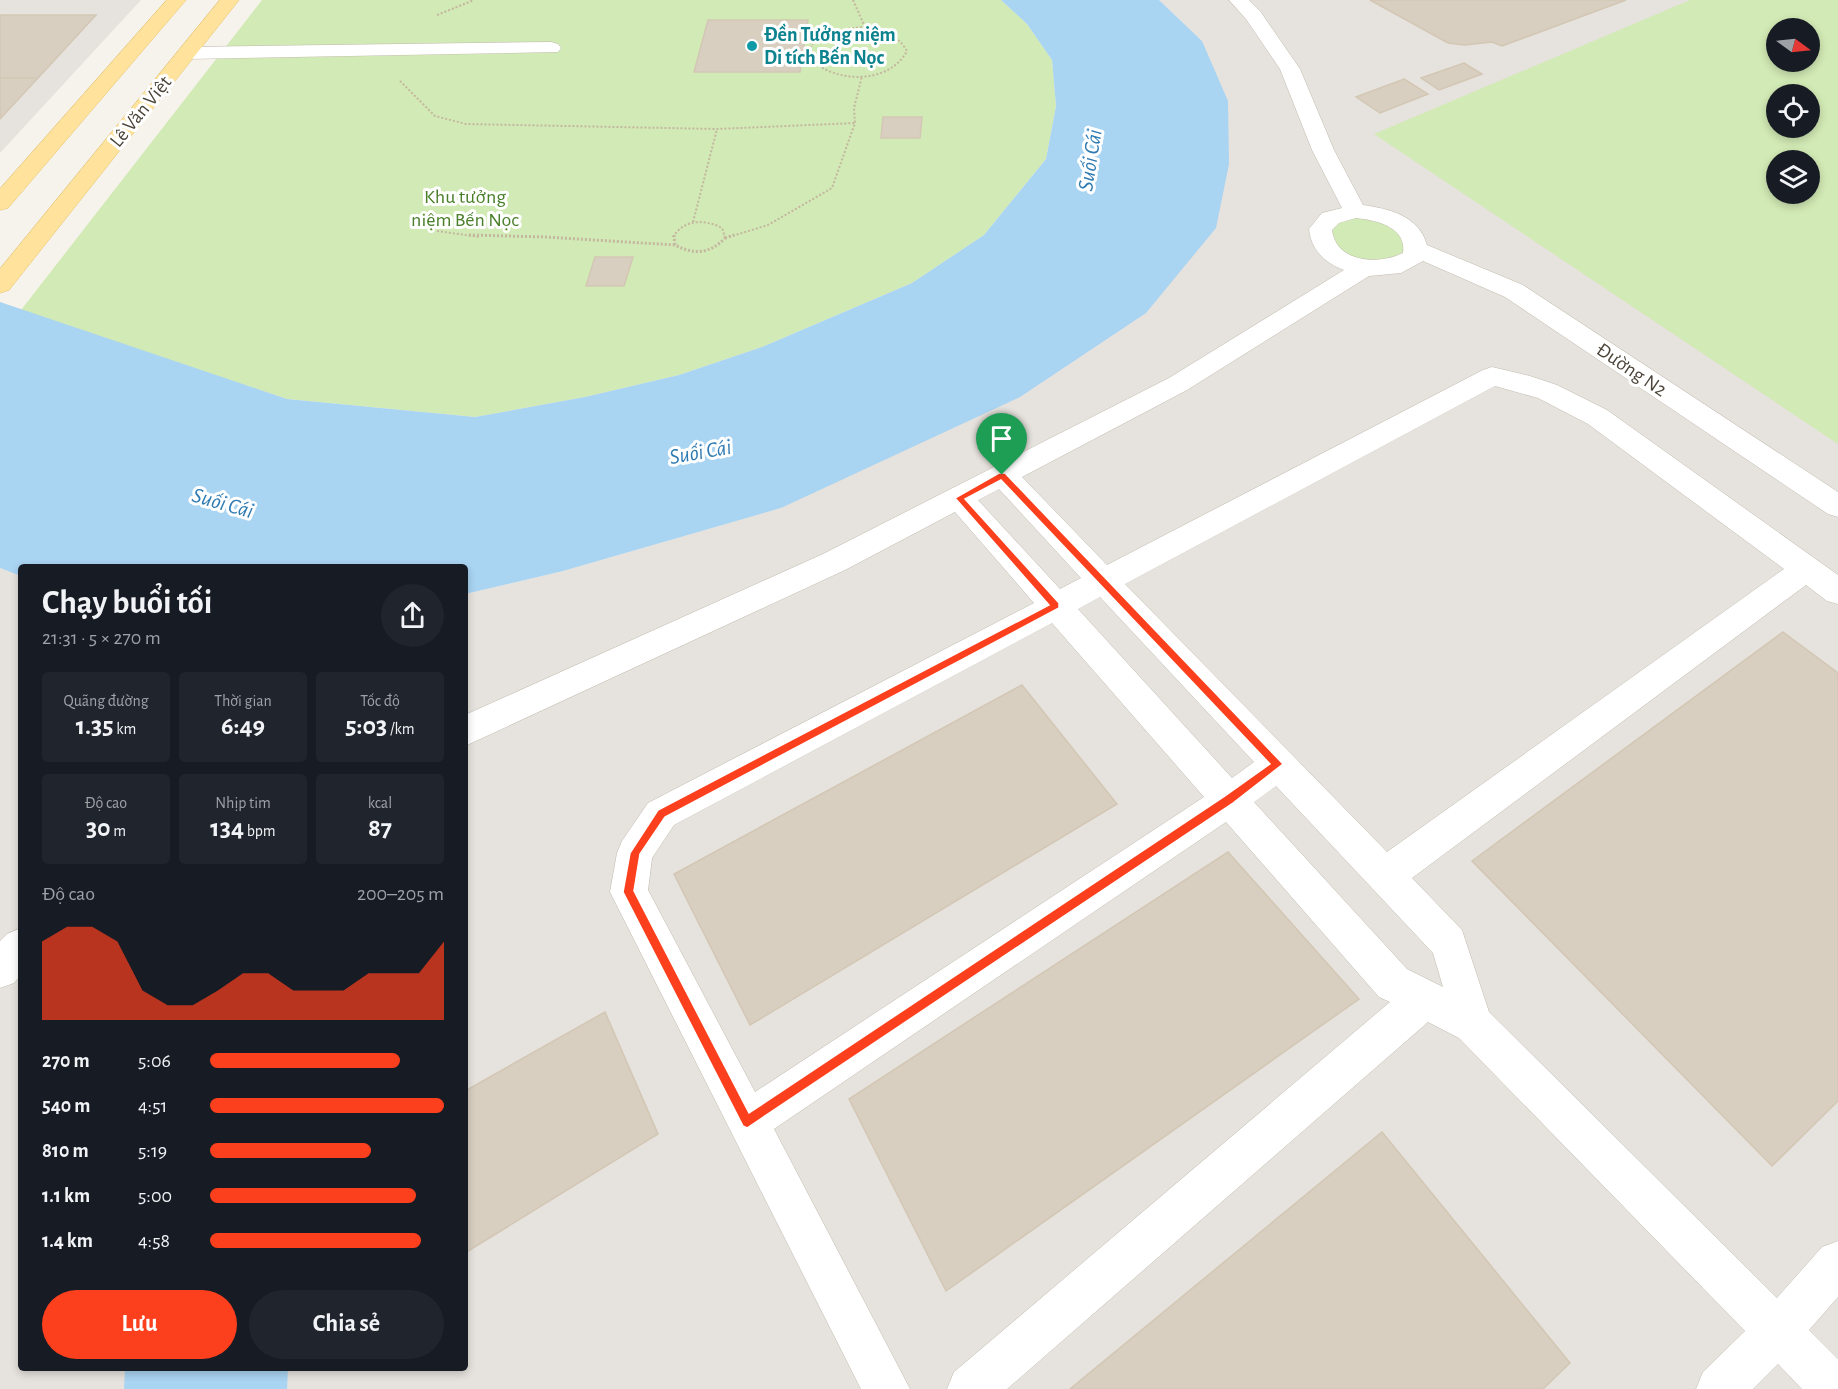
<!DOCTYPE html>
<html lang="vi">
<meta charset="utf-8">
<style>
:root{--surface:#171b24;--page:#20242c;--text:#f1f3f6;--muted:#9ea1a6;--accent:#fc3f1d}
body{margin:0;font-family:"Alegreya Sans",sans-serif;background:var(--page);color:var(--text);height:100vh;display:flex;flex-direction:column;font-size:22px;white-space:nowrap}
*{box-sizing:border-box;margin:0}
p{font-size:20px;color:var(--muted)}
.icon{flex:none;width:33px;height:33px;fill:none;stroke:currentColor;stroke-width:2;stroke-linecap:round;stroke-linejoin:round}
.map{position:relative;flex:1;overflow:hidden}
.panel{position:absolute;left:18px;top:564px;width:450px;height:807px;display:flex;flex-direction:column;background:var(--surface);border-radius:6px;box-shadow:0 3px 9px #0003}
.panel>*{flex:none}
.needle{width:39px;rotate:105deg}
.controls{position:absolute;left:1766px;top:18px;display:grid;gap:12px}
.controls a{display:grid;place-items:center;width:54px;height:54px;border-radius:50%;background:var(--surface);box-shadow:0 3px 9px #0003;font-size:30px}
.pin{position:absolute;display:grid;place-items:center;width:51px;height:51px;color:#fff;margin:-62px -26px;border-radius:50% 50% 50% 0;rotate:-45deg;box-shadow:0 0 6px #0007}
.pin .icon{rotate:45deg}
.round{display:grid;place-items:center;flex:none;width:63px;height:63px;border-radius:32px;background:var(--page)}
.headline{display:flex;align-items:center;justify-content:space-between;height:102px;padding:0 24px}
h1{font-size:33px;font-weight:600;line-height:45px}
.metrics{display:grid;grid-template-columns:repeat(3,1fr);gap:9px;height:102px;padding:6px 24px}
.metrics div{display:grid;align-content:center;border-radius:6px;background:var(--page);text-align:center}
.metrics b{font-size:26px;font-weight:600}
.metrics small{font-size:16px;font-weight:400}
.metrics p{font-size:16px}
.chart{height:168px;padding:12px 24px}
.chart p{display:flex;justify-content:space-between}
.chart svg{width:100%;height:108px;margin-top:6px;fill:var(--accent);opacity:.7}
.cta{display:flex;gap:12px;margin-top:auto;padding:12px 24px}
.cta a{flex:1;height:69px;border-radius:36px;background:var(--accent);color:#fff;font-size:24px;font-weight:600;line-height:69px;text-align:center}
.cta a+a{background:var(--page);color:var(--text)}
ul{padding:0 24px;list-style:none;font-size:20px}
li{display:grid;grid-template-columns:96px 72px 1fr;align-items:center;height:45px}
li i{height:15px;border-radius:8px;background:var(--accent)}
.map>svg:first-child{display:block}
</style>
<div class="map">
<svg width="1838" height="1389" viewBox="0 0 1838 1389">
<rect width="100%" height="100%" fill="#f6f3ec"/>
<path fill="#e6e2dd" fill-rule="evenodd" d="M 0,0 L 141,0 L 0,153 Z
M 1159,0 L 1838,0 L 1838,1389 L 0,1389 L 0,568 L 21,576 L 21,1368 L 465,1368 L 465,594 L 563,571 L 781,508 L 1202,41 ZM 1776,28 L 1809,28 L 1809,62 L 1776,62 ZM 1776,94 L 1809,94 L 1809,128 L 1776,128 ZM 1776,160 L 1809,160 L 1809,194 L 1776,194 Z"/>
<path fill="#d2eab5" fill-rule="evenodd" d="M 262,0 L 1001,0 L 1027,24 L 1052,60 L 1056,106 L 1046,159 L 984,235 L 912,283 L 762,347 L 679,375 L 585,397 L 475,417 L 287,399 L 21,310 Z
M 1690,0 L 1838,0 L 1838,444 L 1374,134 ZM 1776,28 L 1809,28 L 1809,62 L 1776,62 ZM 1776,94 L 1809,94 L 1809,128 L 1776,128 ZM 1809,160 L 1809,194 L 1776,194 L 1776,160 Z
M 1348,218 C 1364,217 1390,220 1401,234 C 1403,238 1404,245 1405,249 C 1396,262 1365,265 1352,258 C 1344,253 1337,246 1329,240 L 1332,226 Z"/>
<path fill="#a9d4f2" d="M 1001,0 L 1159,0 L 1202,41 L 1228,101 L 1229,164 L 1216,228 L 1146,313 L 1020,397 L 781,508 L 563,571 L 465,594 L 465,567 L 21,567 L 21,576 L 0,568 L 0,302 L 287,399 L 475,417 L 585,397 L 679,375 L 762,347 L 912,283 L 984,235 L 1046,159 L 1056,106 L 1052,60 L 1027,24 Z
M 125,1368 L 288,1368 L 287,1389 L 124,1389 Z"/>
<path fill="#d8cfc1" stroke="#d3c7b4" stroke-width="1.5" d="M 1370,0 L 1626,0 L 1502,46 L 1492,42 L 1465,45 L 1448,43 Z
M 0,15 L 96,15 L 38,78 L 0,78 Z
M 708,20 L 808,20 L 800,72 L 694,72 Z
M 1464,63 L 1482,74 L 1439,90 L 1421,78 Z
M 0,78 L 38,78 L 0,119 Z
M 1404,79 L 1428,94 L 1380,113 L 1356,97 Z
M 883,117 L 922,117 L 920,138 L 881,138 Z
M 595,257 L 633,257 L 624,286 L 586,286 Z
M 1783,632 L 1838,673 L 1838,1101 L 1772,1166 L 1472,861 Z
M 1022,685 L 1117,804 L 750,1025 L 674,874 Z
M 1228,852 L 1359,999 L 946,1291 L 849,1099 Z
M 605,1012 L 658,1134 L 465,1253 L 465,1091 Z
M 1382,1132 L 1570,1363 L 1543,1389 L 1070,1389 Z"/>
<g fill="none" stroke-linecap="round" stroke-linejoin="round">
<g stroke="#c2bbae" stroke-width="1">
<path id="minor" d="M 1229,0 L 1249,0 L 1260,11 L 1300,69 L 1334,150 L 1363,205 C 1390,209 1419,216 1427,245 L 1523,285 L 1838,492 L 1838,517 L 1828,514 L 1505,297 L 1423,261 L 1401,273 L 1369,276 L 1187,390 L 1022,477 L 1107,565 L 1483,370 L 1492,367 L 1530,376 L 1557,385 L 1607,410 L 1838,575 L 1838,604 L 1827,601 L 1806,585 L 1412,878 L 1462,930 L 1489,1012 L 1777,1298 L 1822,1247 L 1838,1241 L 1838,1297 L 1809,1330 L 1838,1359 L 1838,1389 L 1802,1389 L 1778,1364 L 1753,1389 L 1696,1389 L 1703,1372 L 1745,1331 L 1459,1038 L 1428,1022 L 1007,1389 L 947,1389 L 954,1372 L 1390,1002 L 1379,997 L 1226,822 L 774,1129 L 910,1389 L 861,1389 L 610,892 L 617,853 L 622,841 L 648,803 L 1034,603 L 955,512 L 845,570 L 465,746 L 465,715 L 823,554 L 1169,378 L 1344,270 C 1325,263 1311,250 1309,229 L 1322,213 L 1342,208 L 1312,150 L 1280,69 L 1246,19 ZM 1356,218 C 1376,220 1407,227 1403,253 C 1379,265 1336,263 1332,230 L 1339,223 ZM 1495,386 L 1538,398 L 1588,424 L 1784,569 L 1387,852 L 1125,584 ZM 999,489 L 1081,578 L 1060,589 L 978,500 ZM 1100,597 L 1254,762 L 1232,778 L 1078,609 ZM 1052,623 L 1204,797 L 755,1092 L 648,890 L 652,858 L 674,825 ZM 1276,786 L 1433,953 L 1443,987 L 1407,969 L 1254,802 Z
M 551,42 L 558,44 L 561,48 L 558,52 L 187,59 L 180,57 L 177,53 L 180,49 L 187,47 Z
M 21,928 L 21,975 L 14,983 L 0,988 L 0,941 L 7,934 Z"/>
</g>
<g stroke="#e6c16a" stroke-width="1">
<path id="major" d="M 167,0 L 186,0 L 8,208 L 0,210 L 0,189 Z
M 220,0 L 239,0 L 9,290 L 0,293 L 0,269 Z"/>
</g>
<path stroke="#c4b79f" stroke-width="2" stroke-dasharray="2 2" stroke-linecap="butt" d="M 853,0 L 865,27
M 437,15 L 474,0
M 865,27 C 883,30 897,34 907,51 C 889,85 833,84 809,57 L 811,45 C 828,32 844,28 865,27 Z
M 400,81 L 435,116 L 466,124 L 717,129 L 855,123
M 693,222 L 717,129
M 437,231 L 480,237
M 673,237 C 684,219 705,219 722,228 L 725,237
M 729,237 L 768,225 L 832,188 L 855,123 L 854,108 L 862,76"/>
<path stroke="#c4b79f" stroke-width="3" stroke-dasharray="2 2" stroke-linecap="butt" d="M 469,235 L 546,237 L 675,245
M 674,235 L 675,245 C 694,255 710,254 725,238 L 724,235
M 725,238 L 734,235"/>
<use href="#minor" fill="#fff" fill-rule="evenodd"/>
<use href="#major" fill="#ffe39c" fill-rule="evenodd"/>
</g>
<path fill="#fc3f1d" stroke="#fff" stroke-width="1.5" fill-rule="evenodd" d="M 999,473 L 1005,473 L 1283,764 L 1233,803 L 747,1128 L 743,1126 L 623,892 L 630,853 L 658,810 L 1049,605 L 955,498 ZM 1001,480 L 1270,764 L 1225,796 L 749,1113 L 634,891 L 640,854 L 665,817 L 1059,608 L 1059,603 L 965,499 Z"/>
<circle fill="#0f9aa8" stroke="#fff" stroke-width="2" cx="752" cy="46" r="6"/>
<g text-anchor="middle" stroke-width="6" stroke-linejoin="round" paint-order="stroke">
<g font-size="20" font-weight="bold" fill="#0d838f" stroke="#fff" text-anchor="start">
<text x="764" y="41">Đền Tưởng niệm<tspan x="764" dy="23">Di tích Bến Nọc</tspan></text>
</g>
<g font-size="20" fill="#4b4439" stroke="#fff">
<text transform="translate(140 111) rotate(-51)" y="7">Lê Văn Việt</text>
<text transform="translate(1632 369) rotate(34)" y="7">Đường N2</text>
</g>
<g font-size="20" fill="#4a7f2a" stroke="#fff">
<text x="465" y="203">Khu tưởng<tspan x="465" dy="23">niệm Bến Nọc</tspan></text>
</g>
<g font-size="22" font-style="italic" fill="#2e7ab2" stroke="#fff">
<text transform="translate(1089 160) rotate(-81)" y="8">Suối Cái</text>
<text transform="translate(700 451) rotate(-10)" y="8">Suối Cái</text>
<text transform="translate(223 502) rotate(16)" y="8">Suối Cái</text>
</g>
</g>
</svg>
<div class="controls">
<a><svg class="needle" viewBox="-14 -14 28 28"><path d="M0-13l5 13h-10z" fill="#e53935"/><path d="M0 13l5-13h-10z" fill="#9ea1a6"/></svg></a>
<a><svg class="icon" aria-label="locate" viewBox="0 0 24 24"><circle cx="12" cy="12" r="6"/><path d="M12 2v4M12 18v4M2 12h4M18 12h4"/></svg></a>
<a><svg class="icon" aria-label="layers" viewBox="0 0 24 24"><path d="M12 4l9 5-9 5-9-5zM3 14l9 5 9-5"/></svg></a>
</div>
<div class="pin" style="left:1002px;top:475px;background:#1e9e55"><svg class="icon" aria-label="arrive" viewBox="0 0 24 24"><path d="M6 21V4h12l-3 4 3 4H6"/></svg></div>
<section class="panel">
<div class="headline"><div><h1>Chạy buổi tối</h1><p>21:31 · 5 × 270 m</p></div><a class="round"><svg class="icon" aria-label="share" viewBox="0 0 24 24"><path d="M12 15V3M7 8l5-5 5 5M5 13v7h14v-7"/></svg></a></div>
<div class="metrics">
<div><p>Quãng đường</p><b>1.35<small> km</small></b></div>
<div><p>Thời gian</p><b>6:49</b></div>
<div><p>Tốc độ</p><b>5:03<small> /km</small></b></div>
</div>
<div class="metrics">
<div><p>Độ cao</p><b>30<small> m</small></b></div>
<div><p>Nhịp tim</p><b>134<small> bpm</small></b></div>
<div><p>kcal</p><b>87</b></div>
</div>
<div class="chart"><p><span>Độ cao</span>200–205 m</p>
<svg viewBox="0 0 160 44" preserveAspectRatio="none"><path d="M0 44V12L10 6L20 6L30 12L40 32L50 38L60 38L70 32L80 25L90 25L100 32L110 32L120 32L130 25L140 25L150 25L160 12V44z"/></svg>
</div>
<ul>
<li><b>270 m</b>5:06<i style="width:81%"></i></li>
<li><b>540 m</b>4:51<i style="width:100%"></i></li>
<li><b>810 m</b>5:19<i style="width:69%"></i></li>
<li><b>1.1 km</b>5:00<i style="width:88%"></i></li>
<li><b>1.4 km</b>4:58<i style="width:90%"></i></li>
</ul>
<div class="cta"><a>Lưu</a><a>Chia sẻ</a></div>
</section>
</div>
